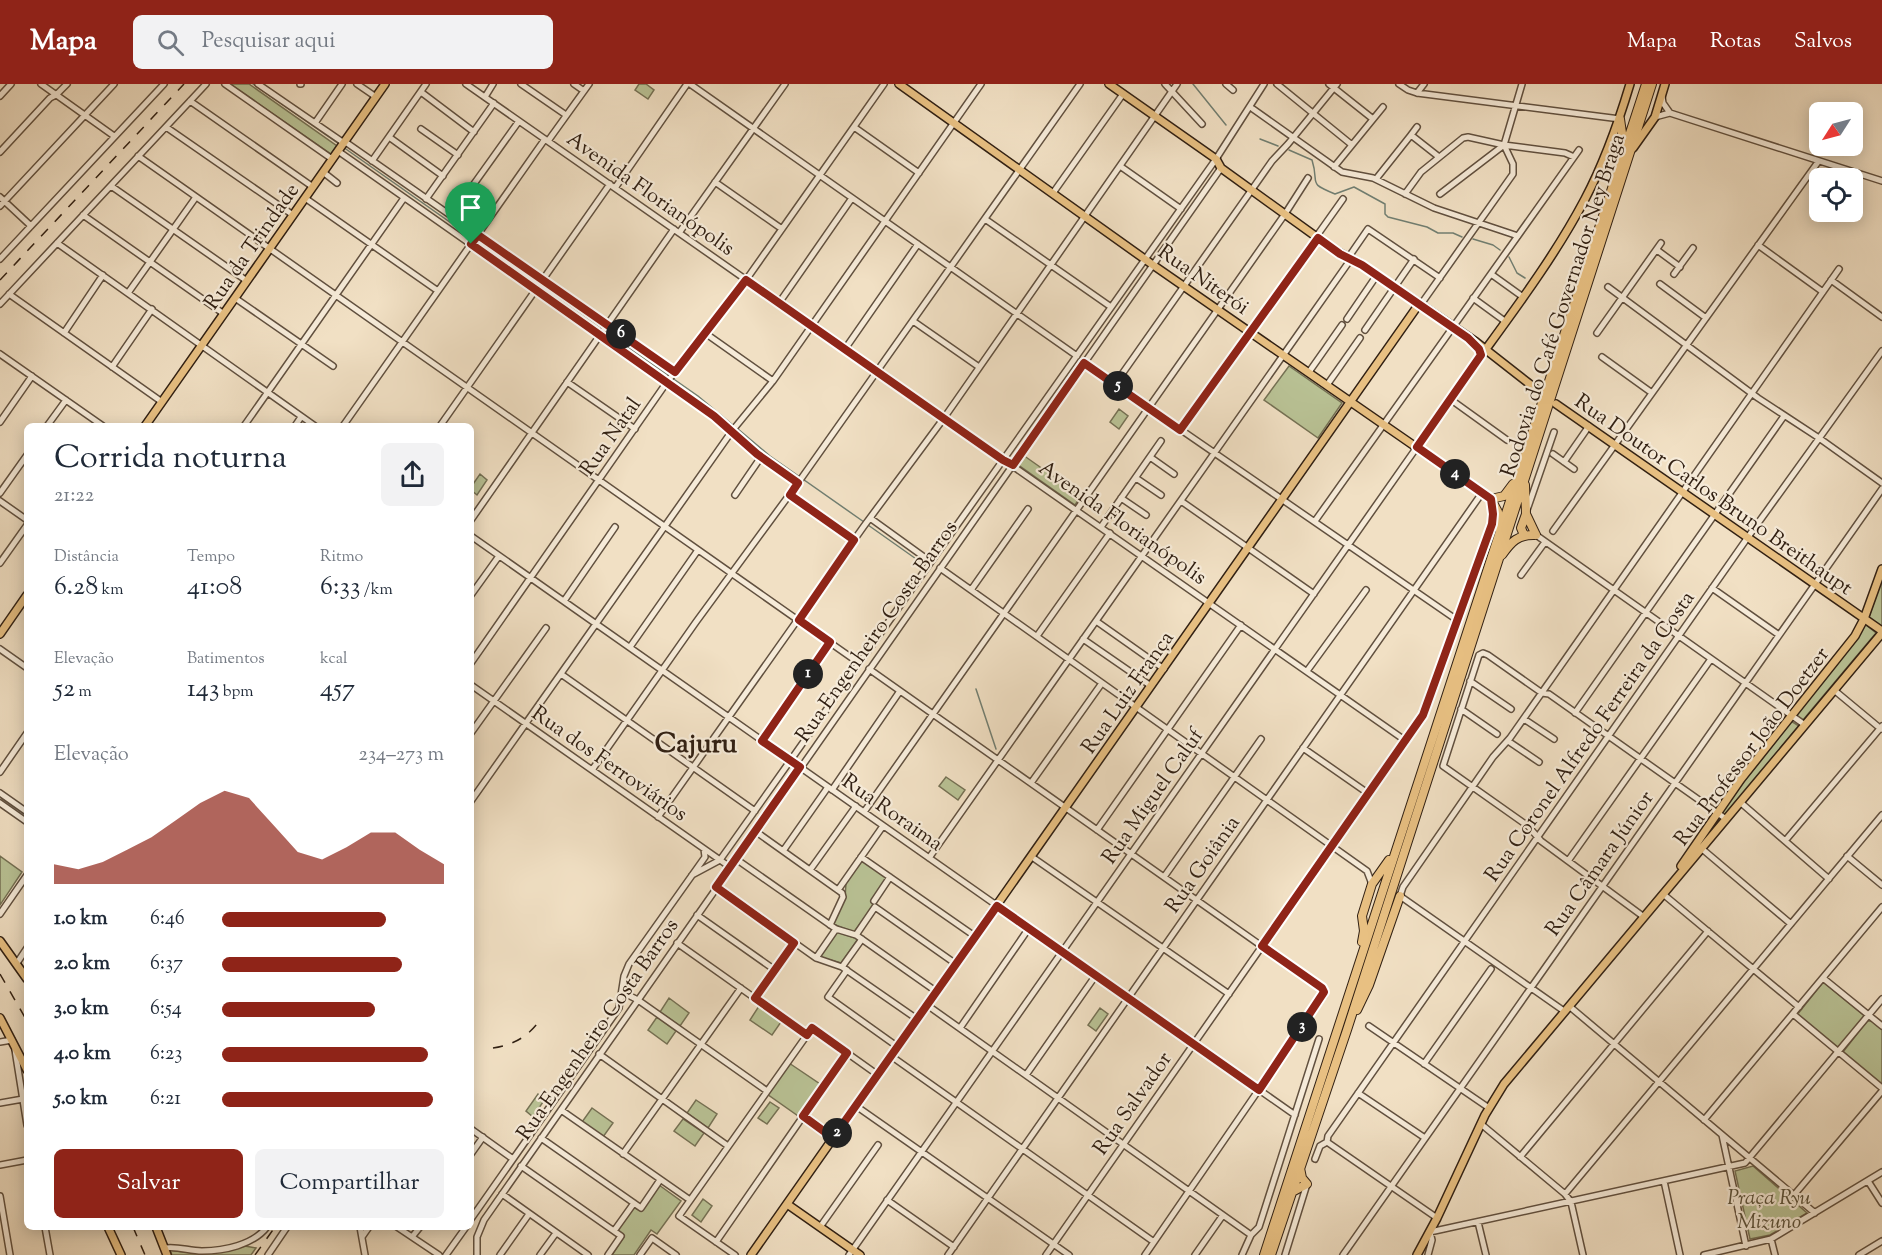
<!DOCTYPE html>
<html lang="pt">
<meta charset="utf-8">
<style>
:root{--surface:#fff;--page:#f2f2f3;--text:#1f2937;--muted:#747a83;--accent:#8f2418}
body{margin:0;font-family:"Sorts Mill Goudy",serif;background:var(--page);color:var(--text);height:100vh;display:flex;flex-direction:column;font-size:22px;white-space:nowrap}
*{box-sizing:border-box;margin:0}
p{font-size:20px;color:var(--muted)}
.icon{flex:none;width:33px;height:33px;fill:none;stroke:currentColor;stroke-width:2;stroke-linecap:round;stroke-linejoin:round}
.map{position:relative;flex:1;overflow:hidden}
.side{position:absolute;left:24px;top:339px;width:450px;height:807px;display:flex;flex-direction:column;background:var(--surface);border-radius:9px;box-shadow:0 3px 15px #0003}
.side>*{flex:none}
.needle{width:39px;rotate:234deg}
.fabs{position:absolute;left:1809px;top:18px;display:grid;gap:12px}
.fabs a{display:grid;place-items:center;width:54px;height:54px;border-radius:9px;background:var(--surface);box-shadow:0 3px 15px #0003;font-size:30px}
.pin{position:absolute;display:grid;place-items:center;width:51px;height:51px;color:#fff;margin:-62px -26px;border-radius:50% 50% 50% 0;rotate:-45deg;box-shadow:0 0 6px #0007}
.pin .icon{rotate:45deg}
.km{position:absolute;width:30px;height:30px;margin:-15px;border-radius:50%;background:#222;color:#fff;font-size:16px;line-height:30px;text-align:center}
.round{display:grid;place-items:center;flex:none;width:63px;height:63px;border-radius:9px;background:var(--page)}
.headline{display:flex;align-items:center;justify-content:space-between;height:102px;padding:0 30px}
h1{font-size:33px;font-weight:600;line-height:45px}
.metrics{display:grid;grid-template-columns:repeat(3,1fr);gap:9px;height:102px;padding:6px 30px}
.metrics div{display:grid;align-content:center}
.metrics b{font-size:26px;font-weight:600}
.metrics small{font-size:16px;font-weight:400}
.metrics p{font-size:16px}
.chart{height:168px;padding:12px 30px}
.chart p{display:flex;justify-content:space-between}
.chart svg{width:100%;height:108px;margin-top:6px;fill:var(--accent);opacity:.7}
.button{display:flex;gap:12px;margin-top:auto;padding:12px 30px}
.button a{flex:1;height:69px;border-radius:9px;background:var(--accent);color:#fff;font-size:24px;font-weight:600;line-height:69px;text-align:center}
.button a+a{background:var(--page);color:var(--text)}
ul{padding:0 30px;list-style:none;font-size:20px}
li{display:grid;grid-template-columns:96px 72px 1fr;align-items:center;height:45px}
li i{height:15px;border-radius:8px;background:var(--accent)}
header{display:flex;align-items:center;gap:36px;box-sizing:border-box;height:84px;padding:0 30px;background:var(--accent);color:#fff}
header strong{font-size:28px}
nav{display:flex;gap:33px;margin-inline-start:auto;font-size:21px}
.search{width:420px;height:54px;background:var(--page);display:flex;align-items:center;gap:15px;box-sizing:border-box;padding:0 21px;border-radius:9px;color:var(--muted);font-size:22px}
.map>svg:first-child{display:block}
</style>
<header>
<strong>Mapa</strong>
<div class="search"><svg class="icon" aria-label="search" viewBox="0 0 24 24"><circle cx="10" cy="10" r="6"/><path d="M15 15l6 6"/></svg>Pesquisar aqui</div>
<nav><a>Mapa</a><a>Rotas</a><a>Salvos</a></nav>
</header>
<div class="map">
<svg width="1882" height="1171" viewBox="0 0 1882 1171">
<rect width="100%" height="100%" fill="#f1e0c4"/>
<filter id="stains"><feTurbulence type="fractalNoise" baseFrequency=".00333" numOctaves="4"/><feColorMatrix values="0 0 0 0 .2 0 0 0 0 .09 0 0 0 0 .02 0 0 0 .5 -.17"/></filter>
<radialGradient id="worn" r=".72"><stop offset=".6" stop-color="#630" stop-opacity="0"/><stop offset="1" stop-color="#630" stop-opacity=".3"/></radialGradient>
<path fill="#b9c295" stroke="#757154" stroke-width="1.5" d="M 230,0 L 249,0 L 337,62 L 331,70 Z
M 639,0 L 646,0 L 654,6 L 648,15 L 635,6 Z
M 1289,282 L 1342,319 L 1318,354 L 1264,316 Z
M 1119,325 L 1128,332 L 1119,345 L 1110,338 Z
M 1023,371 L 1081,412 L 1075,421 L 1017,380 Z
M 480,390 L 487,396 L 477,411 L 471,406 L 471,403 Z
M 1882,495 L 1882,543 L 1869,533 Z
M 1865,540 L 1876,549 L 1803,636 L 1796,631 Z
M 1791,637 L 1799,642 L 1725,731 L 1721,727 Z
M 946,693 L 965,706 L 958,716 L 939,702 Z
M 0,772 L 22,788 L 0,821 Z
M 862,776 L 887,794 L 872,817 L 873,822 L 854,848 L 833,840 L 845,814 L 846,799 Z
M 837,848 L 858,855 L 841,879 L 820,873 Z
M 1823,898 L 1865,932 L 1838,965 L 1797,931 Z
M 669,914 L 689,929 L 680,942 L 660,928 Z
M 759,922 L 781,938 L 772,951 L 750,936 Z
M 1100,924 L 1108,930 L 1096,947 L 1088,941 Z
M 657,933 L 676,947 L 667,960 L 648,946 Z
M 1867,937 L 1872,937 L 1882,946 L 1882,1001 L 1843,968 Z
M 789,979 L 823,1002 L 801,1034 L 767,1010 Z
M 538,1010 L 545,1015 L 533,1033 L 526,1027 Z
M 696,1016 L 717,1030 L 708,1044 L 687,1029 Z
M 770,1018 L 779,1024 L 767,1040 L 758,1034 Z
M 592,1024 L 613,1039 L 603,1053 L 582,1038 Z
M 683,1035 L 704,1049 L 695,1062 L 674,1047 Z
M 1753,1082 L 1807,1129 L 1770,1151 L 1750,1155 L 1735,1087 Z
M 659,1101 L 681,1117 L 657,1150 L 651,1146 L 634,1171 L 612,1171 L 624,1153 L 616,1147 L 633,1123 L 641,1127 Z
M 703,1115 L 712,1122 L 701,1138 L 692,1131 Z
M 245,1162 L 256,1164 L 251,1171 L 172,1171 L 170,1166 C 202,1171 214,1171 245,1162 Z"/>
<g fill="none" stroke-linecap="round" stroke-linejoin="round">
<path stroke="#717e71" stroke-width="1.5" d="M 253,0 L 339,60
M 1193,0 L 1226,41
M 1260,55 L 1278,62
M 343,63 L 538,200
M 1289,66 L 1312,76 C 1320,101 1306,98 1335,110 L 1354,103 L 1385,120 L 1385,130 L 1388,133 L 1427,143 L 1438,149 L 1453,149 L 1462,153
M 1473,155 L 1493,161 L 1500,166
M 1509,173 L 1517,189 L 1525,194
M 542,202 L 602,244
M 605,247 L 698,312 L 734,342
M 738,345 L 770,372 L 864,438
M 868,441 L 919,477
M 976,605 L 996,665
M 0,713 L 27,732"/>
<g stroke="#61503f" stroke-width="8">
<path id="minor" d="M 41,0 L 114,52
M 225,0 L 332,75
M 258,0 L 344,59
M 300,0 L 301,0
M 357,0 L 376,13
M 466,0 L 1406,657
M 521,0 L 566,31
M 574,0 L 584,7
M 690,0 L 1077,272
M 1165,0 L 1202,40
M 1226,0 L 1233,6
M 1277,0 L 1352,61
M 1329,0 L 1373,35
M 1399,0 L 1408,6 L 1417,9 L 1620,35
M 421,8 L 474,48
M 1417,9 L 1424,0
M 0,12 L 11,0
M 1662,12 L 1663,19 L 1670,29
M 485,13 L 493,0
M 190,17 L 313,103
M 1253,25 L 1342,88 L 1373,94 L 1434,124 L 1518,152
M 1655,33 L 1670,29 L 1882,97
M 315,39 L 342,0
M 166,43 L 293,131
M 854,43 L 919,89
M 421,45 L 458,71
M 1411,51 L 1417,43
M 389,53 L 443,92
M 344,57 L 675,288
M 548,57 L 589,0
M 1504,61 L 1522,0
M 338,67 L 714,331 L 757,370 L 798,399
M 0,68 L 50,14 L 56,11 L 67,0
M 138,72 L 859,579
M 372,77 L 426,0
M 1120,82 L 1181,125
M 1334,83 L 1383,23
M 323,88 L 337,99
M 1376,95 L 1411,51 L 1439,73
M 715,98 L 782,145
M 111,102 L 247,197
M 615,104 L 687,0
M 1053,109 L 1123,10
M 1405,110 L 1421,88 L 1463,54 L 1468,53 L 1504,61
M 1440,110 L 1504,61 L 1565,69 L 1574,73
M 0,113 L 31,142
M 305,114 L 438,207
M 426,115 L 494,19
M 0,122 L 114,0
M 83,131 L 224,230
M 451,132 L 519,37
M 985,135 L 1111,223
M 679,149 L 785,0
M 1316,153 L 1343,115
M 57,159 L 315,342
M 1758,161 L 1823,208
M 1657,166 L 1680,183
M 1348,174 L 1368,145 L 1440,194
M 0,175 L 164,0
M 1491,190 L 1523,213
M 1674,190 L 1693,164
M 1831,196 L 1882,233
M 1660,200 L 1706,234
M 1608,203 L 1758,314 L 1819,354 L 1882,399
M 128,209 L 196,113
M 9,210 L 162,318
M 235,214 L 333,282
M 1473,214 L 1506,238
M 779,219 L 852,114
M 0,220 L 206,0
M 1419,220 L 1424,216 L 1513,90 L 1513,80 L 1504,61
M 1347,235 L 1377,191
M 913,237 L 979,283
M 1365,246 L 1414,175
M 64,249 L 103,191
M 705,249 L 773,297
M 1597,249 L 1661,159
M 845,265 L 918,160
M 0,270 L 103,342
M 1602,273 L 1652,309
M 1084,279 L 1457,536
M 112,283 L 152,225
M 1309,288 L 1342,241
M 567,298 L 635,345
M 1115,300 L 1272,77 L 1288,60 L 1337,0
M 1327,301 L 1360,254
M 1450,315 L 1507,356
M 0,338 L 32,292
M 47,342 L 66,316
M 244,342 L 404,114
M 295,342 L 301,333
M 343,342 L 545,55
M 440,342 L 610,100
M 1181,346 L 1318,154
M 1553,370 L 1574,385
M 1150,373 L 1174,390
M 1564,378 L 1589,342
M 1136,394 L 1161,411
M 0,409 L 27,371
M 735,411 L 761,373
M 790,411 L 854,457
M 1121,414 L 1146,431
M 0,417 L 27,436
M 1181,417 L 1314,510
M 1527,426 L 1554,348
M 870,434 L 931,478
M 471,436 L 674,145
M 1315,437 L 1579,66
M 1101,443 L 1161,357
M 1553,447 L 1818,78
M 1536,451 L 1805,641
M 471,452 L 1295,1031
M 0,479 L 27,441
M 940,484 L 1367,787 L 1372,800
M 1521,491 L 1545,458
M 1712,504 L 1779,551
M 971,506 L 1028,425
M 471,511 L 499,472
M 564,517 L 615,443
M 1096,537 L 1164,585
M 1037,552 L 1110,449
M 1083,555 L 1151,602
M 630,563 L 698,466
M 0,565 L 27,584
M 471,579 L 667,298 L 746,196 L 884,0
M 869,585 L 1324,906 L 1324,911 L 1145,1171
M 1307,587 L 1366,506
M 561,590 L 755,727
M 1470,597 L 1511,625
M 471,601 L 730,783
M 1834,606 L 1881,645
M 1461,625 L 1497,650
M 1575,629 L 1784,332
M 1524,635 L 1554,655
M 471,649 L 546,544
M 762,657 L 830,558
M 1508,657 L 1539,678
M 1303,664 L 1369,710
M 592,686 L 696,538 L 798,399 L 1080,0
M 0,688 L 27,649
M 1031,699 L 1102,599
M 832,706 L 900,607
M 0,709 L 27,728
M 471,717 L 732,347 L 773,297 L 981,0
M 1740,718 L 1829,795
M 0,719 L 27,738
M 864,728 L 1285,130 L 1308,94
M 658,733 L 864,442 L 944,334 L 1177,0
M 1097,746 L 1241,541
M 755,747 L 842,809 L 843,813 L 830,841
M 1785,757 L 1882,642
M 1701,764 L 1791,840
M 783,767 L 828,703
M 1847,772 L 1882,801
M 861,773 L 976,853
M 1032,773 L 1229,910
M 929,774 L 1351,175
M 736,775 L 836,845 L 856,851 L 937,908
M 1568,777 L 1711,575
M 810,786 L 856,722
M 692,791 L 720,776 L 1216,75 L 1264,0
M 1164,793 L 1261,655
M 716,803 L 816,874 L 842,883 L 917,935
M 838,806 L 883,742
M 1663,810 L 1799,923
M 874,817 L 890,793
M 0,830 L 27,791
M 697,831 L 775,886
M 1644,833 L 1541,757 L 1528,742 L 1443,682 L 1479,571 L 1483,569 L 1488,571 L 1542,609 L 1549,610 L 1726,735
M 856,851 L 875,823 L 956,880
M 677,859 L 807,951
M 816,874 L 836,845
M 17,879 L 27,864
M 842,883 L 862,855
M 847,886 L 828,913 L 898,963
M 1823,894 L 1882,942
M 623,903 L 628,911 L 638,916 L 767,1007
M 755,914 L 794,859
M 927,921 L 1251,1151
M 1569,922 L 1815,1129
M 1564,927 L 1400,812 L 1403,803 L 1493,673 L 1510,654 L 1839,185
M 1793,930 L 1882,1004
M 1369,942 L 1489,1024
M 960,944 L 1029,844
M 0,958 L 12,956
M 15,966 L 27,1041
M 599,970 L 728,1062
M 891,972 L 1154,1158
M 1424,980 L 1491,885
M 1026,991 L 1096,891
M 1358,1009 L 1425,1054
M 0,1019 L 23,1015
M 856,1022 L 1069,1171
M 561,1026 L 690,1116
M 803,1032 L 833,1054
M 1704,1036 L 1882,823
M 1481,1040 L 1565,1110 L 1571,1118 L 1583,1171
M 471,1045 L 513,1075
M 1722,1051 L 1746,1162
M 541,1054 L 641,1124 L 660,1096
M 1327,1058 L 1328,1052 L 1748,453 L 1882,267
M 1327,1058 L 1437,1134
M 471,1070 L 483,1053
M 623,1070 L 741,904
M 1520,1073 L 1708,847
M 1315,1075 L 1320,1062 L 1327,1058
M 0,1081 L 27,1076
M 521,1082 L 621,1152 L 608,1171
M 1664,1097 L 1680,1171
M 1868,1097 L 1882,1119
M 502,1110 L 588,1171
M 1565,1110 L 1882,731
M 1794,1111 L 1882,1007
M 0,1112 L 10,1171
M 887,1116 L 954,1163
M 471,1135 L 619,924 L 624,892 L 629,880 L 705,773 L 704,765
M 1478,1138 L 1486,1171
M 45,1143 L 50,1171
M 360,1143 L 365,1171
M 397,1143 L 439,1171
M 820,1143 L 878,1061
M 614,1147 L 634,1119
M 362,1153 L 369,1143
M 412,1153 L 420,1143
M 1771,1155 L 1775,1171
M 716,1158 L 847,969
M 165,1164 C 178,1162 189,1167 202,1167 C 224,1167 253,1161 267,1143
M 268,1171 L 287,1143
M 446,1171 L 466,1143
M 477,1171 L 477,1153 L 484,1136 L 1221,84
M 500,1171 L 529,1130
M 540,1171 L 556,1149
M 640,1171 L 652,1154 L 676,1171
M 735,1171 L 679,1132 L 812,944 L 878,991
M 849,1171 L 1417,363
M 948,1171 L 1482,409
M 1046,1171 L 1421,635 L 1428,620 L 1492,440 L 1492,422
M 1195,1171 L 1223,1131
M 1242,1171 L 1251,1151 L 1259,1143 L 1319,955
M 1285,1171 L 1307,1100
M 1343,1171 L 1882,405
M 1428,1171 L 1432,1156 L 1430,1148 L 1745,1079 L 1882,915
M 1704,1171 L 1771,1155 L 1882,1088
M 1859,1171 L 1882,1157"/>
</g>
<g stroke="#312013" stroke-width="10">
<path id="major" d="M 899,0 L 1153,181 L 1491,415
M 1109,0 L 1216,75 L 1221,84 L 1336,167 L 1359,179 L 1476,258 L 1536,305
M 1633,64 L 1655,33 L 1665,0
M 1486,265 C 1521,217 1557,168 1585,115 C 1604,79 1618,40 1630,0
M 1556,320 L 1882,547
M 145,342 L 385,0
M 1417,363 L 1481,271
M 0,550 L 27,511
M 1681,782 L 1741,695 L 1855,552 L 1864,535 L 1882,485
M 0,857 L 27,895
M 0,934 L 27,986
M 787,1120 L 860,1171
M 108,1143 L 121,1171
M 156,1143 L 167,1171
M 751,1171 L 1419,220
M 1417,1171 L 1437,1134 L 1485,1031 L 1504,1000 L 1882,549"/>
</g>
<g stroke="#312013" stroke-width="10">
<path id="highway" d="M 1620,35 L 1624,63
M 1525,401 L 1526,430 L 1536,451
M 1499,444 L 1498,428 L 1491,415 L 1504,412 L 1513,400
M 1524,451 L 1521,444 L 1526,430
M 1502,471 C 1511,458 1518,450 1536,451
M 1362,858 L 1364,847 L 1362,832 L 1372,800 L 1389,776
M 1357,926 L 1369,901 L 1400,812
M 1292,1108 L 1307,1100 L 1302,1094 L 1300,1084
M 1264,1171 L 1646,0
M 1271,1171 L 1347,946 L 1652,0"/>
</g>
<use href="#minor" stroke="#f6ebd9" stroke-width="5"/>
<use href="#major" stroke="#e8c082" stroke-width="7"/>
<use href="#highway" stroke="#e8c082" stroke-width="8"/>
<path stroke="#312013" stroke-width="1.5" stroke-dasharray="10 10" stroke-linecap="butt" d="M 0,196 L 184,0
M 0,890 L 27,937
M 493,964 C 513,961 528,953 540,936
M 133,1143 L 145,1171
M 255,1171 L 275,1143"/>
</g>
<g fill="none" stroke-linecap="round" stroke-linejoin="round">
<g stroke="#fff" stroke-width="12">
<path id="route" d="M 478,151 L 675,288 L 746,196 L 1003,376 L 1013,381 L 1084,279 L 1180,346 L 1318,154 L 1340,170 L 1362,181 L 1468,254 L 1479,265 L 1481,271 L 1417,363 L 1491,415 L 1493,430 L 1492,440 L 1423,631 L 1262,862 L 1322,904 L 1324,908 L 1259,1006 L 997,822 L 833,1054 L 803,1032 L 847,969 L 812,944 L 807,951 L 755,914 L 794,859 L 716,803 L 800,683 L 762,657 L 830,558 L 799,536 L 854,456 L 790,411 L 798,399 L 757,370 L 714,332 L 471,160 Z"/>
</g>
<use href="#route" stroke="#8f2418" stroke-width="8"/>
</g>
<g text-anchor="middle" stroke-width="4.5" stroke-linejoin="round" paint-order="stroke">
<g font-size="21" fill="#312013" stroke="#f6ebd9">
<text transform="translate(651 109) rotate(35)" y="7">Avenida Florianópolis</text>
<text transform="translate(251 162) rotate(-55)" y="7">Rua da Trindade</text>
<text transform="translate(1204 195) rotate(35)" y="7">Rua Niterói</text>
<text transform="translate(1562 221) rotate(-72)" y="7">Rodovia do Café Governador Ney Braga</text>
<text transform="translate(610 352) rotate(-55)" y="7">Rua Natal</text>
<text transform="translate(1714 410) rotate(35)" y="7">Rua Doutor Carlos Bruno Breithaupt</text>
<text transform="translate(1123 438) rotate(35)" y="7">Avenida Florianópolis</text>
<text transform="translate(876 547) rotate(-55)" y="7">Rua Engenheiro Costa Barros</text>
<text transform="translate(1127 608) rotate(-55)" y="7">Rua Luiz França</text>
<text transform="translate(1589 652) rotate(-55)" y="7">Rua Coronel Alfredo Ferreira da Costa</text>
<text transform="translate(1751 662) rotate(-53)" y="7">Rua Professor João Doetzer</text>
<text transform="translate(610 679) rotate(35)" y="7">Rua dos Ferroviários</text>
<text transform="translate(1152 712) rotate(-55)" y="7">Rua Miguel Caluf</text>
<text transform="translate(893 728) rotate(35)" y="7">Rua Roraima</text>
<text transform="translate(1599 779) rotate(-55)" y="7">Rua Câmara Júnior</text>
<text transform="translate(1202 780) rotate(-55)" y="7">Rua Goiânia</text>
<text transform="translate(597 945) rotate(-55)" y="7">Rua Engenheiro Costa Barros</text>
<text transform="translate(1132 1019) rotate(-55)" y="7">Rua Salvador</text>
</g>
<g font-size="21" font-style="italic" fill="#5a513a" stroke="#f6ebd9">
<text x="1769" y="1120">Praça Ryu<tspan x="1769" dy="24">Mizuno</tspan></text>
</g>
<g font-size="27" font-weight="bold" fill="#312013" stroke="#f6ebd9">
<text x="696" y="668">Cajuru</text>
</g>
</g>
<rect width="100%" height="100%" filter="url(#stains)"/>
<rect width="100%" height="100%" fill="url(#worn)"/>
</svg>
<div class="fabs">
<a><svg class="needle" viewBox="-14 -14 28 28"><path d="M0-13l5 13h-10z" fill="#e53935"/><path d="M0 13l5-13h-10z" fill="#747a83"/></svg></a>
<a><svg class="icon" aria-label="locate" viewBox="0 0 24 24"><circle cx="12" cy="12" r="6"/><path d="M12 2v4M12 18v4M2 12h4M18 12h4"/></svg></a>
</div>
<div class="pin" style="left:471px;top:160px;background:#1e9e55"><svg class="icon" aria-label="arrive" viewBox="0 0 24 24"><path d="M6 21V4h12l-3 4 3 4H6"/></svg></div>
<b class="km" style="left:808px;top:590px">1</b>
<b class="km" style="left:837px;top:1049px">2</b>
<b class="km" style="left:1302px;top:943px">3</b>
<b class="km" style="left:1455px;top:390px">4</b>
<b class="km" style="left:1118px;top:302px">5</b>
<b class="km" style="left:621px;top:250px">6</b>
<section class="side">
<div class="headline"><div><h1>Corrida noturna</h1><p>21:22</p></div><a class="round"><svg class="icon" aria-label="share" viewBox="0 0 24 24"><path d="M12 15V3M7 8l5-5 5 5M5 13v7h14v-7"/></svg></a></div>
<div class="metrics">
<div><p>Distância</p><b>6.28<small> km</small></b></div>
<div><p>Tempo</p><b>41:08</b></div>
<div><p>Ritmo</p><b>6:33<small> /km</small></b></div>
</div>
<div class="metrics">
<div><p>Elevação</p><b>52<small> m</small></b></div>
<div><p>Batimentos</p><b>143<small> bpm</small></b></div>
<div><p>kcal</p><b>457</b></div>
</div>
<div class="chart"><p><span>Elevação</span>234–273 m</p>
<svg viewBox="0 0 160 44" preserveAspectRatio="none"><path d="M0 44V36L10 38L20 35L30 30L40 25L50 18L60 11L70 6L80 9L90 20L100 31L110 34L120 29L130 23L140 23L150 30L160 36V44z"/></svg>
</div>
<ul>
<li><b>1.0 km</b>6:46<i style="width:74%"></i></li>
<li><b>2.0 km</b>6:37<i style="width:81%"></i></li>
<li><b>3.0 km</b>6:54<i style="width:69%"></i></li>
<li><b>4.0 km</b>6:23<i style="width:93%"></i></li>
<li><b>5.0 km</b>6:21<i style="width:95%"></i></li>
</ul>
<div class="button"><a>Salvar</a><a>Compartilhar</a></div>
</section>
</div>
